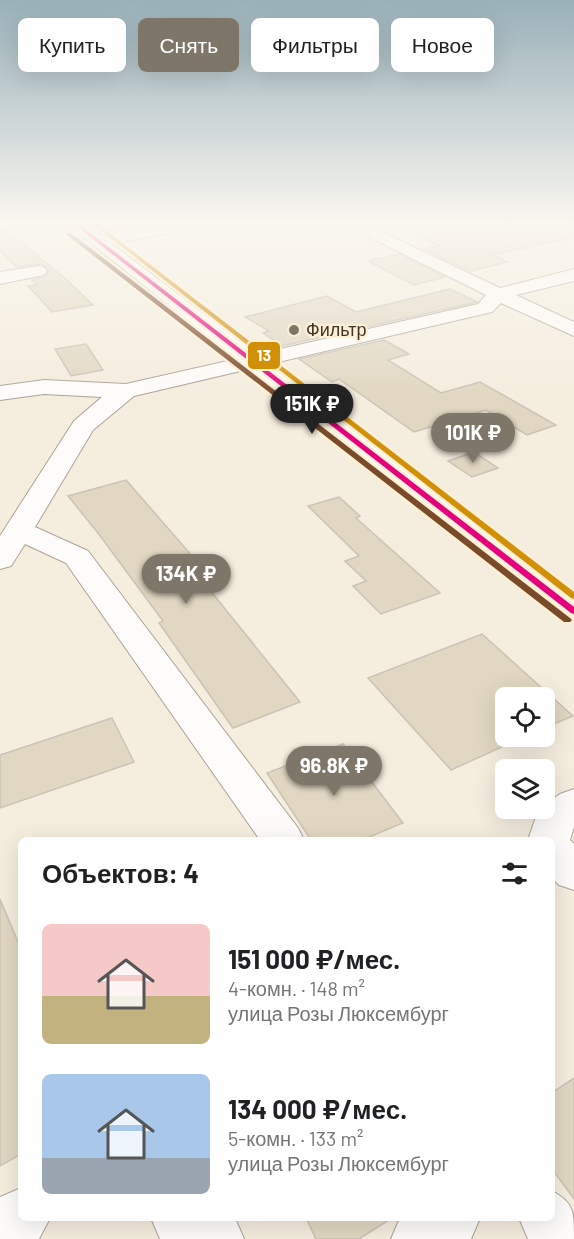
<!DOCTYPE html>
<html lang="ru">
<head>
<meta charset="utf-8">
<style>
  body { margin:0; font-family:Barlow,sans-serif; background:#f2f2f2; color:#202124; height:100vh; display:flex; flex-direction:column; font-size:22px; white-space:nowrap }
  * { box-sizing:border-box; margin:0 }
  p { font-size:20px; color:#757577 }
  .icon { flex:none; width:33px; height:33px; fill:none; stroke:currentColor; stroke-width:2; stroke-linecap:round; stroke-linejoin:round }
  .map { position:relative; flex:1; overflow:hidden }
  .side { position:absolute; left:18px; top:837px; width:537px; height:384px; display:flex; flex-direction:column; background:#fff; border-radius:9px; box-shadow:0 6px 24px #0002 }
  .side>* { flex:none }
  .top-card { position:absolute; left:18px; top:18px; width:538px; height:54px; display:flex; gap:12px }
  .fabs { position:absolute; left:495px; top:687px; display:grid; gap:12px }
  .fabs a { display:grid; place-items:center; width:60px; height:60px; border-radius:9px; background:#fff; box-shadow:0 6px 24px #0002; font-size:30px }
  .price { position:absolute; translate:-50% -51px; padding:0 14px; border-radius:21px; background:#7e7769; color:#fff; font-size:20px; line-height:39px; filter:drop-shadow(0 2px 3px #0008) }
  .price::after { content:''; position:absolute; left:50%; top:36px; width:18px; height:14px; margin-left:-9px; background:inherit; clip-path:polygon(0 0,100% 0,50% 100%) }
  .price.on { background:#222; color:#fff }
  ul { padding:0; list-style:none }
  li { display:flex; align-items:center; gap:18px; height:150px; padding:0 24px }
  li span { display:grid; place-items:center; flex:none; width:168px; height:120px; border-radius:9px; color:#555 }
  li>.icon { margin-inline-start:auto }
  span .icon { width:72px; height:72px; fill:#fffc; stroke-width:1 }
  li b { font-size:26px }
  h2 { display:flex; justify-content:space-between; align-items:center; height:72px; padding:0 24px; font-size:26px }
  .chip { padding:0 21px; border-radius:9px; background:#fff; box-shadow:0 6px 24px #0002; font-size:21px; line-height:54px }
  .chip.on { background:#7e7769; color:#fff }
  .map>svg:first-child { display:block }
  .building { fill:#e1d7c2; stroke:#cac3b6; stroke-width:1.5 }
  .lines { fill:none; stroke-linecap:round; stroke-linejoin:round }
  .minor-casing { stroke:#aaa498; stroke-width:2 }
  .major-casing { stroke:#aaa498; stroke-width:2 }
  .minor { fill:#fefcfa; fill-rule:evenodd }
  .major { fill:#fefcfa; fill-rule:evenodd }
  .bus-1-casing { stroke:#fef0d5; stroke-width:5 }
  .bus-2-casing { stroke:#fef0d5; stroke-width:5 }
  .bus-3-casing { stroke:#fef0d5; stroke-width:5 }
  .bus-1 { fill:#e5007d; fill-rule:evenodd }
  .bus-2 { fill:#7a4b2a; fill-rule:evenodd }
  .bus-3 { fill:#d29008; fill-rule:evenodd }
  .poi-dot { fill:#7e7769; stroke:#fef0d5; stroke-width:2 }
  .labels { text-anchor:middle; stroke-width:4.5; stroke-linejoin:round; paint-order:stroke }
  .far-poi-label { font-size:18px; fill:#3e382a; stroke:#fef0d5; text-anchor:start }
  .line-badge { stroke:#fef0d5; stroke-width:2 }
  .badge-label { font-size:16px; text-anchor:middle; font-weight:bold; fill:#fff }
</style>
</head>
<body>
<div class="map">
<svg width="574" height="1239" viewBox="0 0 574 1239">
  <rect width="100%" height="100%" fill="#f5edde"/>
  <!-- building -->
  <path class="building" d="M0,225L67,280L93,305L52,312L28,286L37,285L32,280L44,277L49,270L44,265L38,264L17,267L0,251Z
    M396,225H574V237L492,255L508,262L470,271L424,249L439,246Z
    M399,254L445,277L414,285L368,261Z
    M450,289L477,302L282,346L263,333L269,331L245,317L327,296L356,312Z
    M384,340L409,354L388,360L441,393L480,382L556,425L527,435L486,410L414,432L339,379L332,382L299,359Z
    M86,344L103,370L71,376L55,349Z
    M474,452L498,468L472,477L448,461Z
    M126,480L206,572L197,574L300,702L233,728L159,623L163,621L98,533L68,496Z
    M339,497L360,516L356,518L440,593L381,614L353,586L366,581L345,561L359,556L308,506Z
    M482,634L573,716L544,728V698H506V736H526L451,770L368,678Z
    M112,718L134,762L0,808V755Z
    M343,744L403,823L362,840H311L267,773Z
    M0,899L21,949V1154L0,1166Z
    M574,1078V1199L552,1169V1093Z
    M306,1218H392L359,1239H316Z"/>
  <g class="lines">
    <defs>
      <path id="minor" d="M156,225H195L187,230L96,246L90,245L87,241L90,237L96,236Z
        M345,225H367L500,288L574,269V281L516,295L574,322V336L501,303L492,312L134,396L93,430L35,527L88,551L298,828L304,840H260L66,563L25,544L11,566L0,569V536L74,421L102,397L44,394L0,400V386L44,380L126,384L478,304L486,295Z
        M38,266L44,267L47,271L44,275L0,284V272Z
        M574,789V827L570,840L574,844V890L559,885L552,878V840H528L539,808H544V805L560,794Z
        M21,1188V1218H50L39,1239H0V1197Z
        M552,1191C574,1203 574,1211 574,1239H528L519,1218H552Z
        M151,1218H235L244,1239H160Z
        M400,1218H480L471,1239H391Z"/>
      <path id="major" d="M68,225H87L574,595V621L562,618Z"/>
    </defs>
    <!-- minor casing -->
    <use href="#minor" class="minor-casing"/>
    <!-- major casing -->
    <use href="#major" class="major-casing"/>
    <!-- minor -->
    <use href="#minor" class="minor"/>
    <!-- major -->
    <use href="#major" class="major"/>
    <defs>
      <path id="bus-1" d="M80,225L574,607V614L571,613L75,225Z"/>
      <path id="bus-2" d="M67,233H71L570,618L572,620L570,622H564L67,235Z"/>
      <path id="bus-3" d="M99,225L574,592V599L571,598L94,225Z"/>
    </defs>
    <!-- bus-1 casing -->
    <use href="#bus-1" class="bus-1-casing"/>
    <!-- bus-2 casing -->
    <use href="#bus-2" class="bus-2-casing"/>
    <!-- bus-3 casing -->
    <use href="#bus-3" class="bus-3-casing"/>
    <!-- bus-1 -->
    <use href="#bus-1" class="bus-1"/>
    <!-- bus-2 -->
    <use href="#bus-2" class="bus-2"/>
    <!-- bus-3 -->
    <use href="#bus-3" class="bus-3"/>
  </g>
  <!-- sky -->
  <linearGradient id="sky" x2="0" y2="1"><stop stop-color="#99b0b9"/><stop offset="0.56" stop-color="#faf7f0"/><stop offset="1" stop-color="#faf7f0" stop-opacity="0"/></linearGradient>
  <rect width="574" height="399" fill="url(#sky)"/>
  <!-- markers -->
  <circle class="poi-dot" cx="294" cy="330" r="6"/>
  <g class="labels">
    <!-- far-poi labels -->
    <g class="far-poi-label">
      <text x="306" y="336">Фильтр</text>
    </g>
  </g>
  <rect class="line-badge" x="247" y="341" width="34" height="29" rx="6" fill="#d29008"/>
  <g class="badge-label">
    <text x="264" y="361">13</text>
  </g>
</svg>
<div class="fabs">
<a><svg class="icon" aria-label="locate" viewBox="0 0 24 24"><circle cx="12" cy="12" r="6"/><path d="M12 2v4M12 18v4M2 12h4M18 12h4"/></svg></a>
<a><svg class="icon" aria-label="layers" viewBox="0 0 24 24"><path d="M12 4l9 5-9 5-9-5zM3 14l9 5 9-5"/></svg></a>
</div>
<b class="price on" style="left:312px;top:435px">151K ₽</b>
<b class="price" style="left:473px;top:464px">101K ₽</b>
<b class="price" style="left:186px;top:605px">134K ₽</b>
<b class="price" style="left:334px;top:797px">96.8K ₽</b>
<div class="top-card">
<a class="chip">Купить</a>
<a class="chip on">Снять</a>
<a class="chip">Фильтры</a>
<a class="chip">Новое</a>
</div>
<section class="side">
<h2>Объектов: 4<svg class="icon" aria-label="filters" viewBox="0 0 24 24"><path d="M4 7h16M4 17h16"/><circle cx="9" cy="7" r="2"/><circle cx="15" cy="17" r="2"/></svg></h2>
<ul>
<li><span style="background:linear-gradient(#f6c9c9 60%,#c2b280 0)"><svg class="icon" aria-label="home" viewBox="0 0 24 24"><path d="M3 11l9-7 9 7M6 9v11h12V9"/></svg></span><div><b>151 000 ₽/мес.</b><p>4-комн. · 148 m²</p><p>улица Розы Люксембург</p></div></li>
<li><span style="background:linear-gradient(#a9c7e8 70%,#9aa5b1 0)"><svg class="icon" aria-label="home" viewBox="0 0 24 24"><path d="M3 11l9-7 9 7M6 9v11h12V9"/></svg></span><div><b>134 000 ₽/мес.</b><p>5-комн. · 133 m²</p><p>улица Розы Люксембург</p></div></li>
</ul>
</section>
</div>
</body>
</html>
